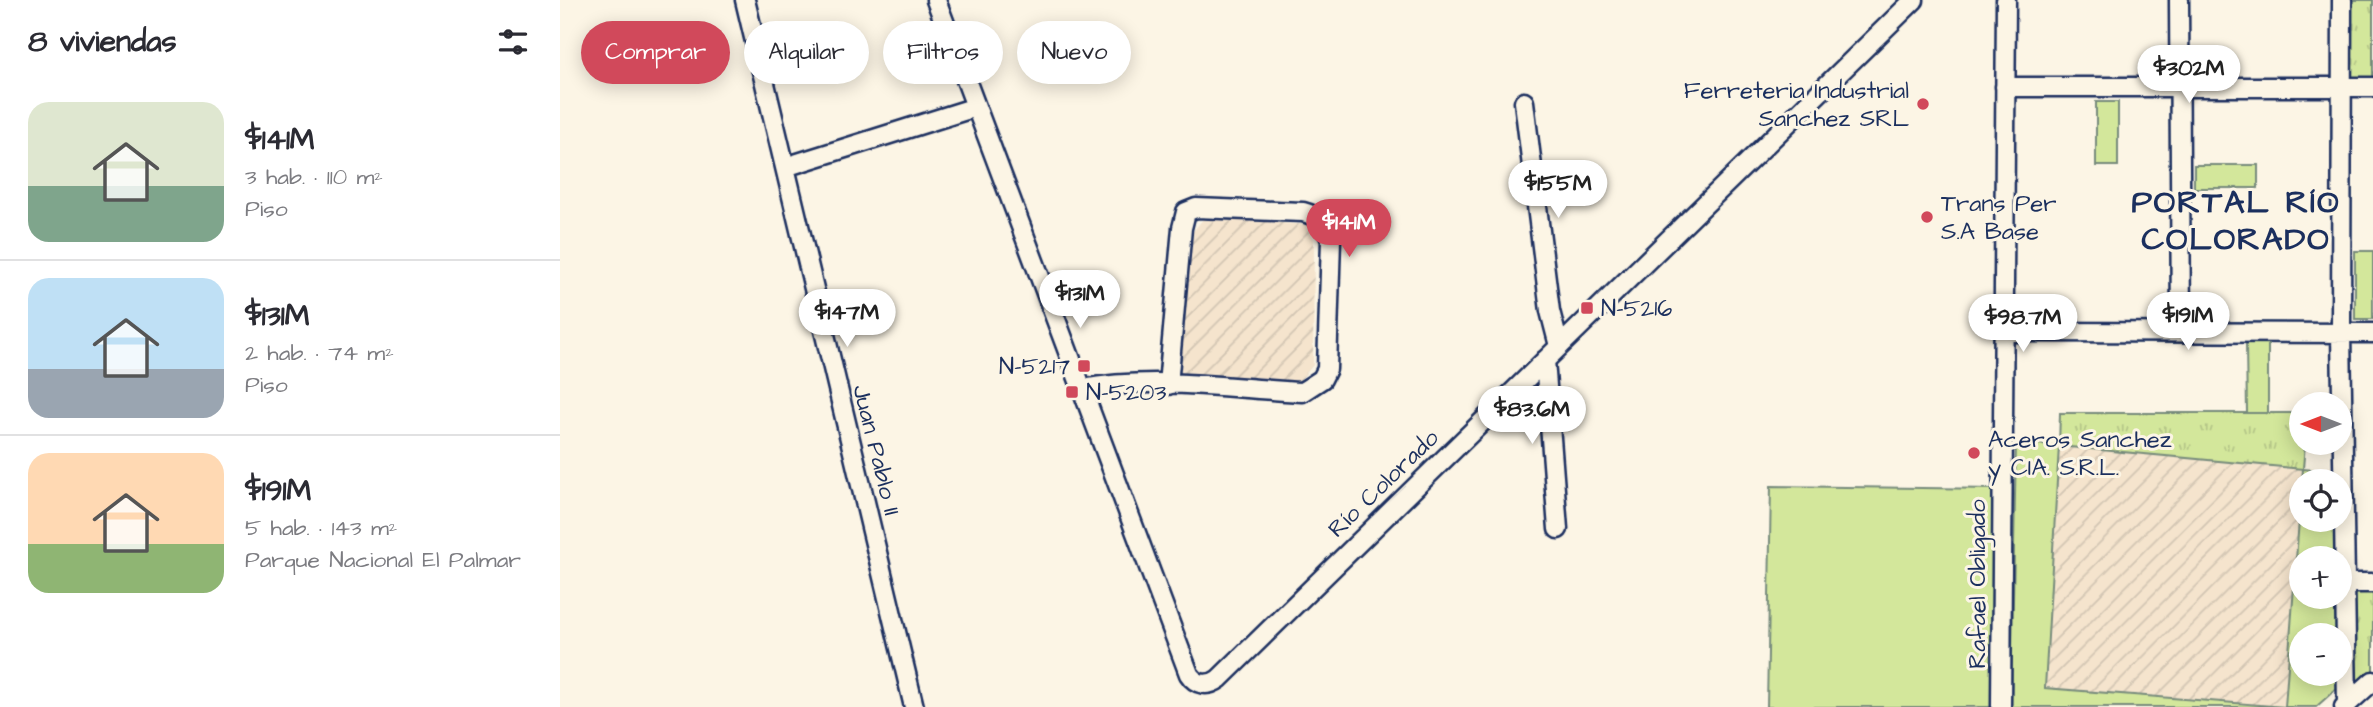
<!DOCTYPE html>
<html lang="es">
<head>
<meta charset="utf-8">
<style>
  body { margin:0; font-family:"Architects Daughter",sans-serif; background:#f7f7f7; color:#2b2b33; height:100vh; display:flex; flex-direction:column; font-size:26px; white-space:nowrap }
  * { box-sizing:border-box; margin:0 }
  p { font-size:23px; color:#7c7c81 }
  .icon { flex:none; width:38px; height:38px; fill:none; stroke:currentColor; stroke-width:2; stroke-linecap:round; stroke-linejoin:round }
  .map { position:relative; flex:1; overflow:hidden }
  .side { display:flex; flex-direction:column; background:#fff; width:560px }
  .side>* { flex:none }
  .top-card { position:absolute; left:21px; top:21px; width:665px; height:63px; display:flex; gap:14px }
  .needle { width:46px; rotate:270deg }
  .fabs { position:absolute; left:1729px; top:392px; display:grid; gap:14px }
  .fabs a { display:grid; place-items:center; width:63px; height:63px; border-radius:50%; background:#fff; box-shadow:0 4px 18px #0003; font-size:35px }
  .price { position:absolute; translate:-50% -60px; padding:0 16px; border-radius:24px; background:#fff; color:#222; font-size:23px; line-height:46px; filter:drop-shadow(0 2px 4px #0008) }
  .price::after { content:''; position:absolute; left:50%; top:42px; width:21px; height:16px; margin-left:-10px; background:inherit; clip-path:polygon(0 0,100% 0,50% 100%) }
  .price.selected { background:#d1495b; color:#fff }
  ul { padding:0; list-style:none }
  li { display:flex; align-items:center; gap:21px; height:175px; padding:0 28px }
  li+li { border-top:2px solid #e1e1e2 }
  li span { display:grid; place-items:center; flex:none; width:196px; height:140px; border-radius:21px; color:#555 }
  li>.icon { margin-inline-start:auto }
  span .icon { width:84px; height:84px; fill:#fffc; stroke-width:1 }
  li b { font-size:30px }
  h2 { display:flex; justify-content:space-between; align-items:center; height:84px; padding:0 28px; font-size:30px }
  .tag { padding:0 24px; border-radius:32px; background:#fff; box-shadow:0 4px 18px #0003; font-size:24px; line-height:63px }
  .tag.selected { background:#d1495b; color:#fff }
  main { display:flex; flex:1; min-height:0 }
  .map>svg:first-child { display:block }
  .industrial { fill:url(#industrial-furrows) }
  .grass { fill:#d3e79b; stroke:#778b7c; stroke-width:2 }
  .park { fill:url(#park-tufts); stroke:#778b7c; stroke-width:2 }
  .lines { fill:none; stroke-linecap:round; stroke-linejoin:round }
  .minor-casing { stroke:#1b2f5e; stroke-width:23 }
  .minor { stroke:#fcf5e5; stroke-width:18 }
  .poi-dot { fill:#d1495b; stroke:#fcf5e5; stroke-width:2.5 }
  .labels { text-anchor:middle; stroke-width:6; stroke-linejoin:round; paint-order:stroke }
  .poi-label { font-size:24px; fill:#1b2f5e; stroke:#fcf5e5; text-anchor:start }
  .street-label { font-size:24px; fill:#1b2f5e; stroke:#fcf5e5 }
  .district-label { font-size:32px; font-weight:bold; letter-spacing:2px; fill:#1b2f5e; stroke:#fcf5e5 }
</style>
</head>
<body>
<main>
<section class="side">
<h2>8 viviendas<svg class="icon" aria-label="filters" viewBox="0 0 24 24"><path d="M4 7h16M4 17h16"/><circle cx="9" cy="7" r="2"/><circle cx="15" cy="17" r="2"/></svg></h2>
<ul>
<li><span style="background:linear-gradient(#dfe7d0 60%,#7fa58c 0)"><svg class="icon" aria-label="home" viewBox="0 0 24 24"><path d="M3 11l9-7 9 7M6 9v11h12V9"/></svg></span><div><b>$141M</b><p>3 hab. · 110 m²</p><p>Piso</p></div></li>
<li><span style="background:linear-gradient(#bfe0f5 65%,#9aa5b1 0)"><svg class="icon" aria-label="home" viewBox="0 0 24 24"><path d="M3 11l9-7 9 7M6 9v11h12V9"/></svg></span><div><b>$131M</b><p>2 hab. · 74 m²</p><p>Piso</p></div></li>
<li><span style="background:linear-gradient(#ffd9b3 65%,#8fb573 0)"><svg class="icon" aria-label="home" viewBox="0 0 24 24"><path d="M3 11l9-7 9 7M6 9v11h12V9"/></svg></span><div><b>$191M</b><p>5 hab. · 143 m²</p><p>Parque Nacional El Palmar</p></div></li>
</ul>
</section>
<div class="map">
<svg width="1813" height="707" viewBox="0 0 1813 707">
  <defs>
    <pattern id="industrial-furrows" width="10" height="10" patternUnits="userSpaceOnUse" patternTransform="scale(1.75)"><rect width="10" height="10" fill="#f5e4cd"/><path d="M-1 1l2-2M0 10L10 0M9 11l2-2" fill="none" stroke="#d1c4b2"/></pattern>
    <pattern id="park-tufts" width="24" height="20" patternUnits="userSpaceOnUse" patternTransform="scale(1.75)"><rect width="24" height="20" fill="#d3e79b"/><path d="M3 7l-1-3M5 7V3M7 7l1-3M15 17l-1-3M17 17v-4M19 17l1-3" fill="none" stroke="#b5c688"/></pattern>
  </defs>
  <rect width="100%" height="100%" fill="#fcf5e5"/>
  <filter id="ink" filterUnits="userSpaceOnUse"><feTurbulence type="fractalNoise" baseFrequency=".0143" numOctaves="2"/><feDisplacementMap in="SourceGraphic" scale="14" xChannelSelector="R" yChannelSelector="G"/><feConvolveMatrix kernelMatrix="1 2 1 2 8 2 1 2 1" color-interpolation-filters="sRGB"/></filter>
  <g filter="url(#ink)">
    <!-- industrial -->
    <path class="industrial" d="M645,217L747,225L754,240L753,365L738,382L620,375L628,237Z
      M1499,446L1743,469L1725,707L1485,688Z"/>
    <!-- grass -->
    <path class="grass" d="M1536,102H1558V166H1536Z
      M1634,165H1698V188H1634Z
      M1795,251H1813V319H1795Z
      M1686,343H1708V413H1687Z
      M1456,442L1499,446L1485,688L1725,707L1741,493V520H1776V558H1741V597H1776L1777,635H1741V674H1777V688L1756,707H1451Z
      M1743,469L1776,472V481H1742Z
      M1211,486L1436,489L1433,707H1207Z"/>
    <!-- park -->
    <path class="park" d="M1782,0H1813V87H1782Z
      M1500,413H1741V443H1745L1743,469L1499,446Z
      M1788,586L1813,587V672L1792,691Z"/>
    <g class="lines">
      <defs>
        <path id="minor" d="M185,0L354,707
          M376,0L629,674C636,685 648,687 659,679L1354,0
          M1619,0L1621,332
          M1782,0L1781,333L1787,704
          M1445,87H1813
          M964,102L990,311L999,346
          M225,167L416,107
          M1443,332L1813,333
          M985,360L998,529
          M522,389C593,376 670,388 742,392L762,379L767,369L771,240C765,224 759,216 743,212L636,208L626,212L622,228L608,385
          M1784,583H1813
          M1441,707L1446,0
          M1784,707L1813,681"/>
      </defs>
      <!-- minor casing -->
      <use href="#minor" class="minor-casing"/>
      <!-- minor -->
      <use href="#minor" class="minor"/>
    </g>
  </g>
  <!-- markers -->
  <g class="poi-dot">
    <circle cx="1363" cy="104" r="7"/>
    <circle cx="1367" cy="217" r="7"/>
    <rect x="1020" y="301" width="14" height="14" rx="3.5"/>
    <rect x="517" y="359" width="14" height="14" rx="3.5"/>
    <rect x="505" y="385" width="14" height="14" rx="3.5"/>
    <circle cx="1414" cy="453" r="7"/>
  </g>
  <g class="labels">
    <!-- poi labels -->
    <g class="poi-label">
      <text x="1349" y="98" text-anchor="end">Ferreteria Industrial<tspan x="1349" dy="28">Sanchez SRL</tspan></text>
      <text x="1381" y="211">Trans Per<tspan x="1381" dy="28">S.A Base</tspan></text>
      <text x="1041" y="316">N-5216</text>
      <text x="510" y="374" text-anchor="end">N-5217</text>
      <text x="526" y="400">N-5203</text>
      <text x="1428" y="447">Aceros Sanchez<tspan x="1428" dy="28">y CIA. S.R.L.</tspan></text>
    </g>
    <!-- street labels -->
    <g class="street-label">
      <text transform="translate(317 450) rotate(76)" y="8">Juan Pablo II</text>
      <text transform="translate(823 483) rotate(-44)" y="8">Río Colorado</text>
      <text transform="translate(1417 584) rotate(-90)" y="8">Rafael Obligado</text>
    </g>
    <!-- district labels -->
    <g class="district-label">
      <text x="1676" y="212">PORTAL RÍO<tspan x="1676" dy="37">COLORADO</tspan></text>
    </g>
  </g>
</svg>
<div class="fabs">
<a><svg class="needle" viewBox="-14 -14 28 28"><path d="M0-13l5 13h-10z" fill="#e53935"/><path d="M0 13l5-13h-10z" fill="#7c7c81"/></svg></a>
<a><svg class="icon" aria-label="locate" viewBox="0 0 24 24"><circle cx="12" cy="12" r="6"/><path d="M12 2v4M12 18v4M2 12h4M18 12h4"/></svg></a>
<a>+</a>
<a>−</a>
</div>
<b class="price" style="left:1629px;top:105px">$302M</b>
<b class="price" style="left:998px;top:220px">$155M</b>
<b class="price selected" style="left:789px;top:259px">$141M</b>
<b class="price" style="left:520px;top:330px">$131M</b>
<b class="price" style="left:287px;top:349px">$147M</b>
<b class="price" style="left:1628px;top:352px">$191M</b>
<b class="price" style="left:1463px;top:354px">$98.7M</b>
<b class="price" style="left:972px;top:446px">$83.6M</b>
<div class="top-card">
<a class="tag selected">Comprar</a>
<a class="tag">Alquilar</a>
<a class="tag">Filtros</a>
<a class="tag">Nuevo</a>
</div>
</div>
</main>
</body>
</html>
